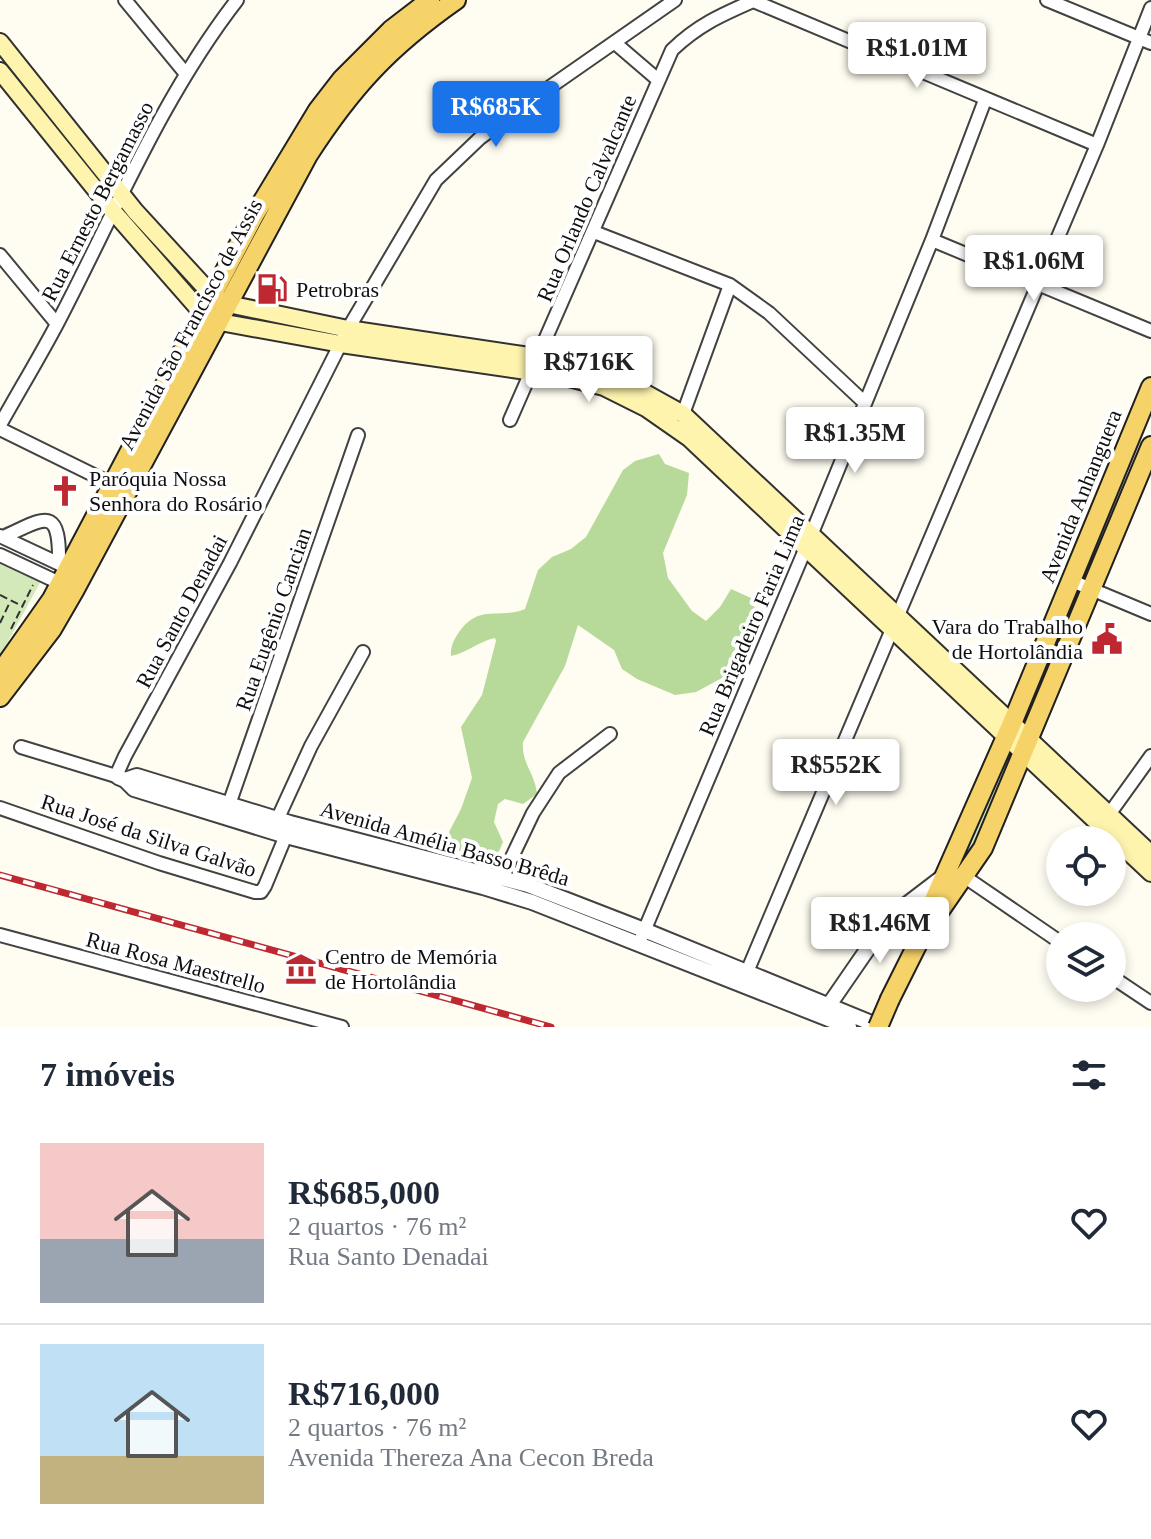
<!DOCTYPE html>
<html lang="pt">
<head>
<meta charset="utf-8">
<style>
  body { margin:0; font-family:"Times New Roman",serif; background:#f6f6f7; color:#1f2937; height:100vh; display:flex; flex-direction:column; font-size:30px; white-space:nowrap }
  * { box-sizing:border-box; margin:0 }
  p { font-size:26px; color:#747a83 }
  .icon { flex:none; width:44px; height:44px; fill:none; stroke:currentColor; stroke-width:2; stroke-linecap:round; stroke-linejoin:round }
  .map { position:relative; height:1027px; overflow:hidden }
  .drawer { display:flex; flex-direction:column; background:#fff; flex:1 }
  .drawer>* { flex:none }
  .tools { position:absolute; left:1046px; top:826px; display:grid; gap:16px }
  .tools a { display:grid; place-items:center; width:80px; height:80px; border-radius:50%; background:#fff; box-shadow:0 4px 12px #0003; font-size:40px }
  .price { position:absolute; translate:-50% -68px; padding:0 18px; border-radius:8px; background:#fff; color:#222; font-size:26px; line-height:52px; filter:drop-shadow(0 2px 4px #0008) }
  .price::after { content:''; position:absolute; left:50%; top:48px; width:24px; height:18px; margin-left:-12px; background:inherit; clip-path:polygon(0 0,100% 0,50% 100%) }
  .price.current { background:#1a73e8; color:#fff }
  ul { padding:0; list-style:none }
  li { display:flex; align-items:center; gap:24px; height:200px; padding:0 40px }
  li+li { border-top:2px solid #e0e1e3 }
  li span { display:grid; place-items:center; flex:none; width:224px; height:160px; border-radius:0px; color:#555 }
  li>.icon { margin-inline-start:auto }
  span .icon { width:96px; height:96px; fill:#fffc; stroke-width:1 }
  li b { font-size:34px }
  h2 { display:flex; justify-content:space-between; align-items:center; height:96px; padding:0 40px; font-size:34px }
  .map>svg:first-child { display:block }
  .green { fill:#d3e9ba }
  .forest { fill:#b7da9a }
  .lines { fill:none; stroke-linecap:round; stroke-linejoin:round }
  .minor-casing { stroke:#424242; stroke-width:16 }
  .tertiary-casing { stroke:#424242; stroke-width:18 }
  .secondary-casing { stroke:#313131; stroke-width:20 }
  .primary-casing { stroke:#202020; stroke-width:22 }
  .path { stroke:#313131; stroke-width:2; stroke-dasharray:8 4; stroke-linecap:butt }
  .minor { stroke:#fff; stroke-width:12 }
  .tertiary { stroke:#fff; stroke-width:14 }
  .secondary { stroke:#fef4ad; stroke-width:16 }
  .primary { stroke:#f6d369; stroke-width:18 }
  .rail-casing { stroke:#be2830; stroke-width:7 }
  .rail { stroke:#fff; stroke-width:4; stroke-dasharray:12; stroke-linecap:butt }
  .primary-bridge-casing { stroke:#202020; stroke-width:22; stroke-linecap:butt }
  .primary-bridge { stroke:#f6d369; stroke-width:18 }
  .labels { text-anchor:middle; stroke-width:8; stroke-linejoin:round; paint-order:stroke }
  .street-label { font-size:22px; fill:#0f0f0f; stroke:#fff }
  .poi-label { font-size:22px; fill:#0f0f0f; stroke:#fff; text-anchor:start }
</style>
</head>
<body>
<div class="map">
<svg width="1151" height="1027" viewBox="0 0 1151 1027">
  <rect width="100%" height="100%" fill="#fffcf1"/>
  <!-- green -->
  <path class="green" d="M1128,479L1089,577L1083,575L1123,481Z
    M0,560L42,579L0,656Z
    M1000,764L1007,767L969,857L965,846Z"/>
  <!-- forest -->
  <path class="forest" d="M659,454L665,464L689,473L687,495L663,553L668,578L692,611L706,621L720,607L731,589L751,598L758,616L755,634L735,671L696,692L675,695L637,679L622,669L614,650L578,625L565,666L523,742C521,763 535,773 537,794L523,804L505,799L498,804L494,822L503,842L497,856C471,859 458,860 449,832L461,809L472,778L461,727L482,695L496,641L495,638C479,641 467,653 451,656C450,648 454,639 459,632C480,603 499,620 525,609L538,570L552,557L571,549L586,537L623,470L635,461Z"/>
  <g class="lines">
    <defs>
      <path id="minor" d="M125,0L186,74
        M751,0L1097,145
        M1047,0L1151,43
        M615,43L657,79
        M594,232L730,285L769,313L865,403
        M932,240L1151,331
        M0,255L57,324
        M683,414L730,285
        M510,420L672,50C698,25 721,15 753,1
        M0,425C19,391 39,358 57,324C114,215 161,98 237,0
        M0,429L118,487
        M0,536L66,567
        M3,537C44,519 60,503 59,564
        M0,555L66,586
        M1072,581L1151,614
        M21,747L116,776L125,756L230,563L348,329L436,180L480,138L527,103L675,0
        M0,808L159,863L255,892H261L265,886L289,828
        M226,813L358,435
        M278,818L311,746L363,652
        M1105,820L1151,756
        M965,877L1060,942
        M502,878L533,813L559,773L610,734
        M0,935L342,1027
        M642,936L812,533L932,240L985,100
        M1112,977L1151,1003
        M744,979L1097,145L1151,8"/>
      <path id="tertiary" d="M118,777L125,780L134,789L286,836L483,887L532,902L849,1027
        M125,780L137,776L290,823L528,885L644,930L881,1027
        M829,1005L889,918L944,876"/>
      <path id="secondary" d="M0,42L135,211L213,296L228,304L348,329L550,359L587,368L620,379L683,414L1151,854
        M0,71L112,210L203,314L220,322L341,344L561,376L604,387L646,408L689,438L1151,873"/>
      <path id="primary" d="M0,673L52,599L255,214L318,110L342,79L391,30L430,0
        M0,697L52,629L74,591L308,155C352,87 389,47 456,0
        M930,925L983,848L1151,446
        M890,999L923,933L930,909L1013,721L1151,387"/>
    </defs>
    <!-- minor casing -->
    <use href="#minor" class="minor-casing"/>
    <!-- tertiary casing -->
    <use href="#tertiary" class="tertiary-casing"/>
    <!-- secondary casing -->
    <use href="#secondary" class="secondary-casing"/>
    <!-- primary casing -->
    <use href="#primary" class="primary-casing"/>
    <!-- path -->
    <path class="path" d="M0,595L22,606
      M0,623L10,602
      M11,629L33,585"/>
    <!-- minor -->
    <use href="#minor" class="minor"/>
    <!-- tertiary -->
    <use href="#tertiary" class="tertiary"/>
    <!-- secondary -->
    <use href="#secondary" class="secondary"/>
    <!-- primary -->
    <use href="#primary" class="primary"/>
    <defs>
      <path id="rail" d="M0,875L551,1027"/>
    </defs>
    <!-- rail casing -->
    <use href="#rail" class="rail-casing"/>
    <!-- rail -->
    <use href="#rail" class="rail"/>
    <defs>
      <path id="primary-bridge" d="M878,1027L890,999"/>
    </defs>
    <!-- primary-bridge casing -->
    <use href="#primary-bridge" class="primary-bridge-casing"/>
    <!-- primary-bridge -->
    <use href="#primary-bridge" class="primary-bridge"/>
  </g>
  <!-- icons -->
  <defs>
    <symbol id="fuel-bare" viewBox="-9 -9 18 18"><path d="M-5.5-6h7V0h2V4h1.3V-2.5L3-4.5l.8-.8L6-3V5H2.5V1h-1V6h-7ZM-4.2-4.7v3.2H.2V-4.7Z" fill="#be2830" stroke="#fff" stroke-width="2.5" paint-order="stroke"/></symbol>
    <symbol id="church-bare" viewBox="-9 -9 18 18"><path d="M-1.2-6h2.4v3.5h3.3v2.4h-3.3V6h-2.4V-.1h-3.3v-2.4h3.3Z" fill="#be2830" stroke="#fff" stroke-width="2.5" paint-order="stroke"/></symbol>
    <symbol id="civic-bare" viewBox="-9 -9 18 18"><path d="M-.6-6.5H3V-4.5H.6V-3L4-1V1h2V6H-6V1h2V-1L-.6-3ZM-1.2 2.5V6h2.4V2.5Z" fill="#be2830" stroke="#fff" stroke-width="2.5" paint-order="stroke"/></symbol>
    <symbol id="museum-bare" viewBox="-9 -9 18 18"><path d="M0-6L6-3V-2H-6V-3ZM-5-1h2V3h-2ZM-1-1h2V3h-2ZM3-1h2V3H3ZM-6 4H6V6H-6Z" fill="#be2830" stroke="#fff" stroke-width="2.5" paint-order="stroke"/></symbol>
  </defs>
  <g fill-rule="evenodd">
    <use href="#fuel-bare" x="250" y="267" width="44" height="44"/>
    <use href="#church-bare" x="43" y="469" width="44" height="44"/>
    <use href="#civic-bare" x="1085" y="617" width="44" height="44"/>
    <use href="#museum-bare" x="279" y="947" width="44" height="44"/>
  </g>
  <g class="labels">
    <!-- street labels -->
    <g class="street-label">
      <text transform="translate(586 198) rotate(-67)" y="8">Rua Orlando Calvalcante</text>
      <text transform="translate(97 201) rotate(-63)" y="8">Rua Ernesto Bergamasso</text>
      <text transform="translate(190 324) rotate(-62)" y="8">Avenida São Francisco de Assis</text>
      <text transform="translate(1080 496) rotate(-68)" y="8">Avenida Anhanguera</text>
      <text transform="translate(181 611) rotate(-62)" y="8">Rua Santo Denadai</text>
      <text transform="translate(273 619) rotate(-71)" y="8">Rua Eugênio Cancian</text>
      <text transform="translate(751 625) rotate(-67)" y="8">Rua Brigadeiro Faria Lima</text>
      <text transform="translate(149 835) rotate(18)" y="8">Rua José da Silva Galvão</text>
      <text transform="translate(445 843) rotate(16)" y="8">Avenida Amélia Basso Brêda</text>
      <text transform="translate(176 962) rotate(15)" y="8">Rua Rosa Maestrello</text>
    </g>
    <!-- poi labels -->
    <g class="poi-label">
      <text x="296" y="297">Petrobras</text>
      <text x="89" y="486">Paróquia Nossa<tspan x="89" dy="25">Senhora do Rosário</tspan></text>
      <text x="1083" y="634" text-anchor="end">Vara do Trabalho<tspan x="1083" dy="25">de Hortolândia</tspan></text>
      <text x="325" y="964">Centro de Memória<tspan x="325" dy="25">de Hortolândia</tspan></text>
    </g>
  </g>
</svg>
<div class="tools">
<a><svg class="icon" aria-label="locate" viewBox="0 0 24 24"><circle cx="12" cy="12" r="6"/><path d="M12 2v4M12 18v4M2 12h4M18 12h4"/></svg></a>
<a><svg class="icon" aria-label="layers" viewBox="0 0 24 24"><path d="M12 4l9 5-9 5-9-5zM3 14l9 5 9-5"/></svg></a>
</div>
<b class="price" style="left:917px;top:90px">R$1.01M</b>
<b class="price current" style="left:496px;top:149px">R$685K</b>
<b class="price" style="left:1034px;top:303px">R$1.06M</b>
<b class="price" style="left:589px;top:404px">R$716K</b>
<b class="price" style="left:855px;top:475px">R$1.35M</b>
<b class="price" style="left:836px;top:807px">R$552K</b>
<b class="price" style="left:880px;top:965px">R$1.46M</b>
</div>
<section class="drawer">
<h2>7 imóveis<svg class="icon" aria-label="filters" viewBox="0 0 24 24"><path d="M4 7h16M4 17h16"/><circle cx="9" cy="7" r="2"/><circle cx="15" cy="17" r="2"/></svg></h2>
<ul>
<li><span style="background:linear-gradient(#f6c9c9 60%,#9aa5b1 0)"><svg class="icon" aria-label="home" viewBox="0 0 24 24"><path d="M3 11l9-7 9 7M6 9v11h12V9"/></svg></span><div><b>R$685,000</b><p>2 quartos · 76 m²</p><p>Rua Santo Denadai</p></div><svg class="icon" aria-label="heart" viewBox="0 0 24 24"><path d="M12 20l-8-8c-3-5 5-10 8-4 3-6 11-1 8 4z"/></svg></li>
<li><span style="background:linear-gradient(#bfe0f5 70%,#c2b280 0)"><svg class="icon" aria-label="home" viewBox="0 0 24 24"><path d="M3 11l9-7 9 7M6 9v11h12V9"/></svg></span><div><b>R$716,000</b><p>2 quartos · 76 m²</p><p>Avenida Thereza Ana Cecon Breda</p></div><svg class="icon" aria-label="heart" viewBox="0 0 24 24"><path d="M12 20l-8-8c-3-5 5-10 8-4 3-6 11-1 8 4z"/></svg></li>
</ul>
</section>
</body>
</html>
